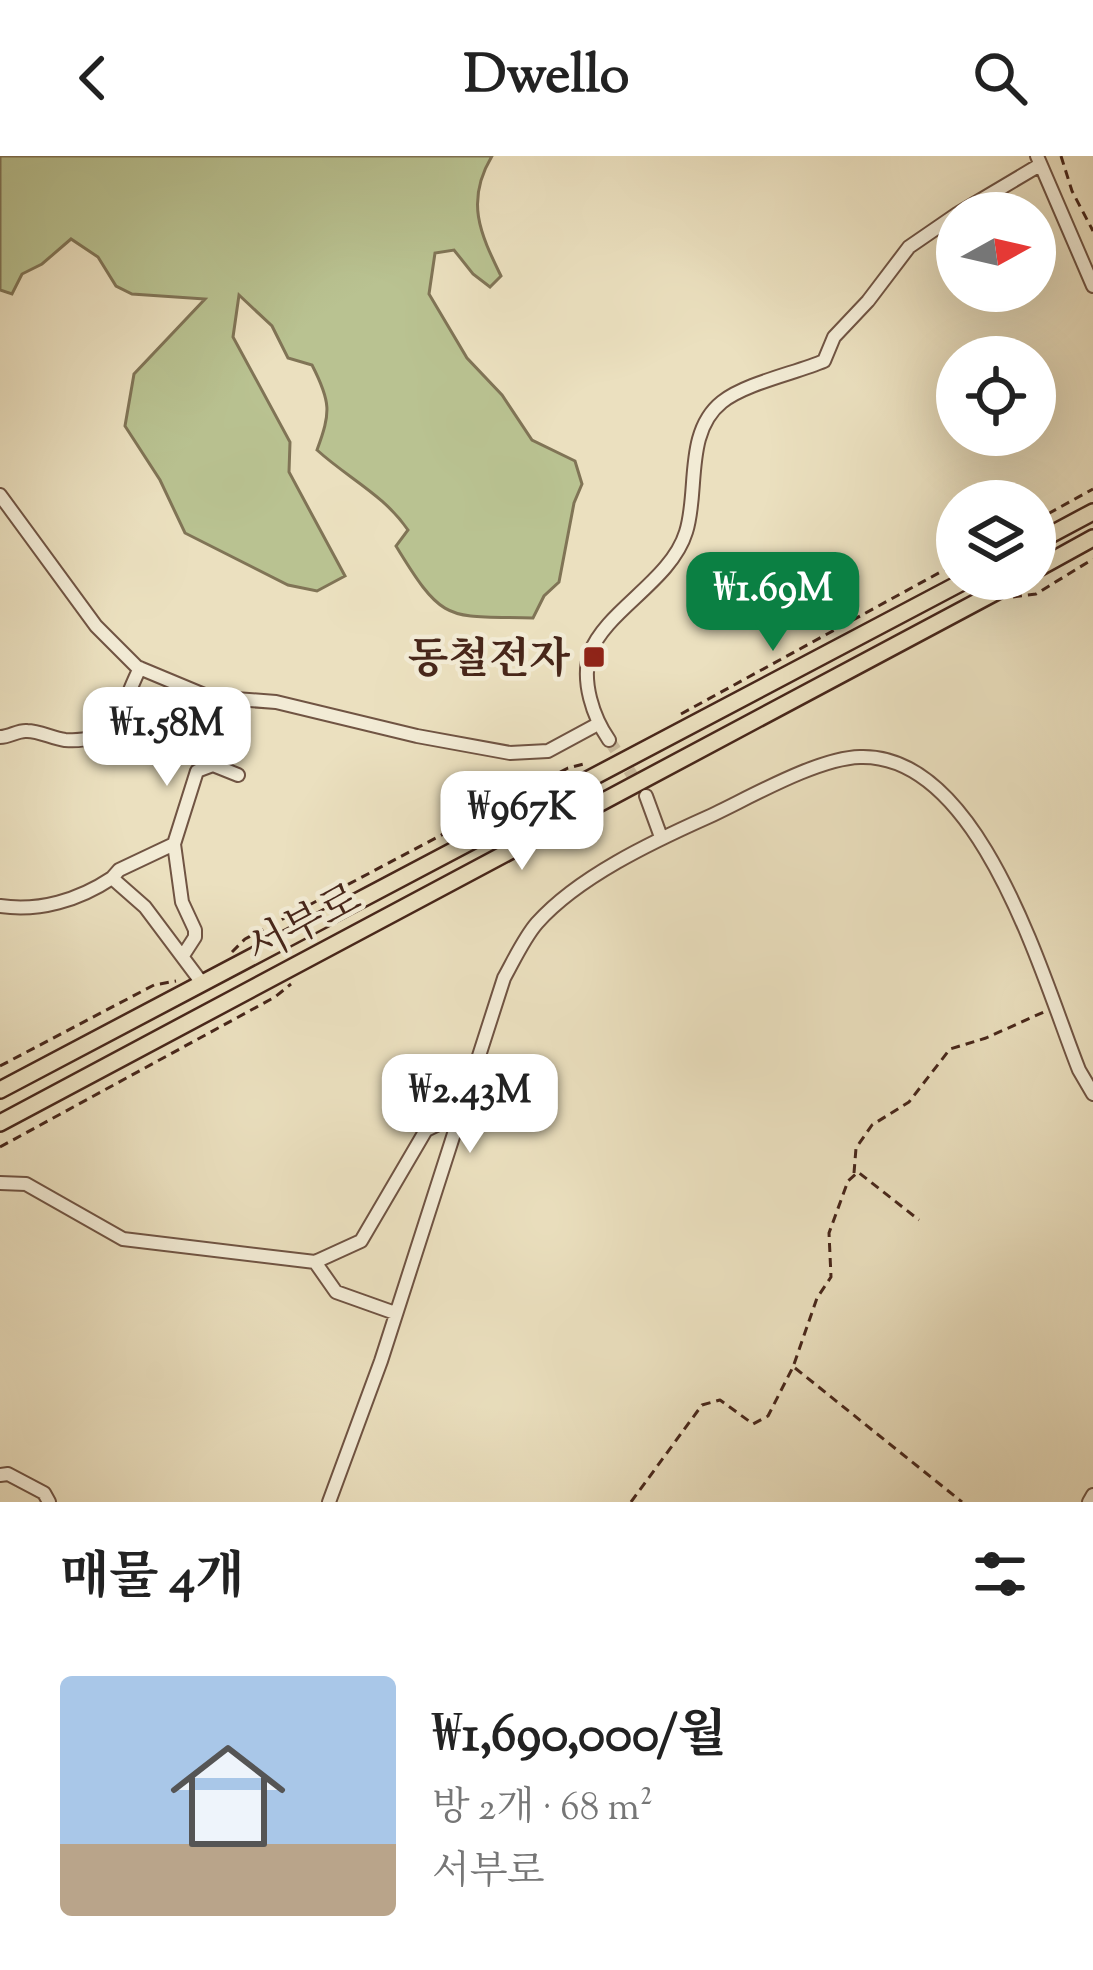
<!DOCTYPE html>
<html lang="ko">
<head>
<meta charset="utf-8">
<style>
  body { margin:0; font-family:"Sorts Mill Goudy","Noto Serif KR",serif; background:#f6f6f6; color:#222; height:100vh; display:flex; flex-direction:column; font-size:45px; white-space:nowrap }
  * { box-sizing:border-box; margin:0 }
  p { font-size:39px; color:#767676 }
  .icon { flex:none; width:66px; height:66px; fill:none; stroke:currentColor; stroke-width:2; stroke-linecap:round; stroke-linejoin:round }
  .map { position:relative; height:1346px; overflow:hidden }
  .drawer { display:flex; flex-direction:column; background:#fff; flex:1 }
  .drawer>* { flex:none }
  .needle { width:78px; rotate:82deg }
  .fabs { position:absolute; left:936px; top:36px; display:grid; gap:24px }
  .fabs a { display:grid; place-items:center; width:120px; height:120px; border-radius:50%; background:#fff; box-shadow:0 12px 48px #0002; font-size:60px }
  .price { position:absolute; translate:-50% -102px; padding:0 27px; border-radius:24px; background:#fff; color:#222; font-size:39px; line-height:78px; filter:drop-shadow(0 3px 6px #0008) }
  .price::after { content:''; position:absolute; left:50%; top:72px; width:36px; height:27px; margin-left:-18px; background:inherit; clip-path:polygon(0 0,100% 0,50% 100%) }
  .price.on { background:#0b8043; color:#fff }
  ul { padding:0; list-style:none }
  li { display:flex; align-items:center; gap:36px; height:300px; padding:0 60px }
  li span { display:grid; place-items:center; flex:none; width:336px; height:240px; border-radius:12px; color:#555 }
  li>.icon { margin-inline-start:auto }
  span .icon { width:144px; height:144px; fill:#fffc; stroke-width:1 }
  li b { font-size:51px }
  h2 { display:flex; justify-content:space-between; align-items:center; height:144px; padding:0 60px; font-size:51px }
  header { display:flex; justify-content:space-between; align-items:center; height:156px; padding:0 60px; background:#fff; font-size:54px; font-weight:700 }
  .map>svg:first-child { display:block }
  .green { fill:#b9c291; stroke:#807456; stroke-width:3 }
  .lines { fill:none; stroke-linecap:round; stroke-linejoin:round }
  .minor-tunnel { stroke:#cabb9e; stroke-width:12; stroke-dasharray:12 6; stroke-linecap:butt }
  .minor-casing { stroke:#705443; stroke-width:16 }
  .major-casing { stroke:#47261a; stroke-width:20 }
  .path { stroke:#47261a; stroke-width:3; stroke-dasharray:9 6; stroke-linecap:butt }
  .minor { stroke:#f2ebd5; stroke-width:12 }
  .major { stroke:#ebe0bf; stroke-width:15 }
  .poi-dot { fill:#8f2418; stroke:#f2ebd5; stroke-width:4.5 }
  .labels { text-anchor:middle; stroke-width:9; stroke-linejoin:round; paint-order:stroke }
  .poi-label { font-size:42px; font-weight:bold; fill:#47261a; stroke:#f2ebd5; text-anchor:end }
  .street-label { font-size:42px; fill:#47261a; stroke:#f2ebd5 }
</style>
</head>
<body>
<header><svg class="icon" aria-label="back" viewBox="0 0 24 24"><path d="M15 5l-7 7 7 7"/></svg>Dwello<svg class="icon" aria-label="search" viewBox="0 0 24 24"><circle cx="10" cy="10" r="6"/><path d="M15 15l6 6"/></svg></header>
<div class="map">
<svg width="1093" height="1346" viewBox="0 0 1093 1346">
  <rect width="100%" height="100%" fill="#ebe0bf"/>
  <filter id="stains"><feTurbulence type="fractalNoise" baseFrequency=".00167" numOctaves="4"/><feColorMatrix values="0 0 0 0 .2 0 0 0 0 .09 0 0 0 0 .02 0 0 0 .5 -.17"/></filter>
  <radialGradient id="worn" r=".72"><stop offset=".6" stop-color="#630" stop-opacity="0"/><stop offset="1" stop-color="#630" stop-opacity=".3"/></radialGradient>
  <!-- green -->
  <path class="green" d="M0,0H492C465,45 480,77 501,120L490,131L473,118L454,94L435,97L429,138L467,202L502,239L532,284L575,305L582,328L574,347L559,426L544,440L533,462C447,460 444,469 396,390L408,374C384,339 349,323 317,294C331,256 331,246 312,209L288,202L272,170L239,139L233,181L290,286L289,316L345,420L317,435L288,429L185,377L160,324L125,270L134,218L205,143L132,138L116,130L98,101L71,83L42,108L22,118L12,138L0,134Z"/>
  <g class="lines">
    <!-- minor-tunnel -->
    <path class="minor-tunnel" d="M609,584L642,634"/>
    <defs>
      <path id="minor" d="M1037,0L1093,130
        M959,57L1038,10
        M0,339L96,470L137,511L209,541L276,546L417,580L510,597L548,595L598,568
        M0,581C10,581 18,574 27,575C39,575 52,582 65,584C119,588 120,551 140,512
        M609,584C593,561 581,525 590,497C606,454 671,425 686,376C699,336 684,276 722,246C746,227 796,217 824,205L834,181L868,145L909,91L957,58
        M646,640L661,681
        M174,688L182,746L195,774V781L184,798
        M112,722L119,714L174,688L197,615L213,609L238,619
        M0,750C39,756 79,744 112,722L145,751L202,827
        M0,1027L26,1028L123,1083L315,1106L361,1085L426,974L459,958
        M315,1106L336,1136L395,1157
        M0,1319L8,1318L44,1337L49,1346
        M329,1346L381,1205L504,822C514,804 524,782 537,767C578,721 652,686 708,661C747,643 817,602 860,601C981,597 1043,824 1079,914L1093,938
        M1089,1346L1093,1339"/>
      <path id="major" d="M1035,387L1093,356
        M1035,414L1093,382
        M0,934L968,423
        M0,967L1020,423"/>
    </defs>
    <!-- minor casing -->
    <use href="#minor" class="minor-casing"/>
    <!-- major casing -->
    <use href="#major" class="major-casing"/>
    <!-- path -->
    <path class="path" d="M1061,0L1072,35L1093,75
      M1035,365L1093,333
      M1013,441L1036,438L1093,403
      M681,558L957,407
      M232,796L245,783L568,612L588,607
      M0,910L154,829L176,825
      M0,991L275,841L291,828
      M854,1017L856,992L872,969L909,946L950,893L986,882L1046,855
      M795,1212L962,1346
      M631,1346L702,1249L720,1244L753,1268L768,1260L793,1211L817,1142L831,1121L829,1077L848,1025L858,1016L919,1064"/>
    <!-- minor -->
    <use href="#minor" class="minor"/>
    <!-- major -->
    <use href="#major" class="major"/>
  </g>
  <!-- markers -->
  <rect class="poi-dot" x="582" y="489" width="24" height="24" rx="6"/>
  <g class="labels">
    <!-- poi labels -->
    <g class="poi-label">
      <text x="570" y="516">동철전자</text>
    </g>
    <!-- street labels -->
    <g class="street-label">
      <text transform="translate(303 766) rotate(-28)" y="15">서부로</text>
    </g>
  </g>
  <rect width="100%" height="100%" filter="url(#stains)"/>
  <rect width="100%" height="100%" fill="url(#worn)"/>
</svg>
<div class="fabs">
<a><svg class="needle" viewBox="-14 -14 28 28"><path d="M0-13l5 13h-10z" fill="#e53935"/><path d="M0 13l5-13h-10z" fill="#767676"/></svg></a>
<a><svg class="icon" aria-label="locate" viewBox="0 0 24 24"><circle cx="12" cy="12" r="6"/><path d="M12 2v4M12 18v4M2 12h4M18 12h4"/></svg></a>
<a><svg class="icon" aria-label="layers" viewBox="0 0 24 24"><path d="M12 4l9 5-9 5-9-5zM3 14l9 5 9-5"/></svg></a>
</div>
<b class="price on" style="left:773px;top:498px">₩1.69M</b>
<b class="price" style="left:167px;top:633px">₩1.58M</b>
<b class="price" style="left:522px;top:717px">₩967K</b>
<b class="price" style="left:470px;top:1000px">₩2.43M</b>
</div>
<section class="drawer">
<h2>매물 4개<svg class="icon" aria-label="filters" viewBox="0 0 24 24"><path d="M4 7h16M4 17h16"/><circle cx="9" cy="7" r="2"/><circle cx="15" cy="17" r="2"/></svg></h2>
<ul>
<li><span style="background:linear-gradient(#a9c7e8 70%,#b9a48a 0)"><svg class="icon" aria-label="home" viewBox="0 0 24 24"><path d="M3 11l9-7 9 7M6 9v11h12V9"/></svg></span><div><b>₩1,690,000/월</b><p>방 2개 · 68 m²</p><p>서부로</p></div></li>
</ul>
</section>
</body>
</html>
